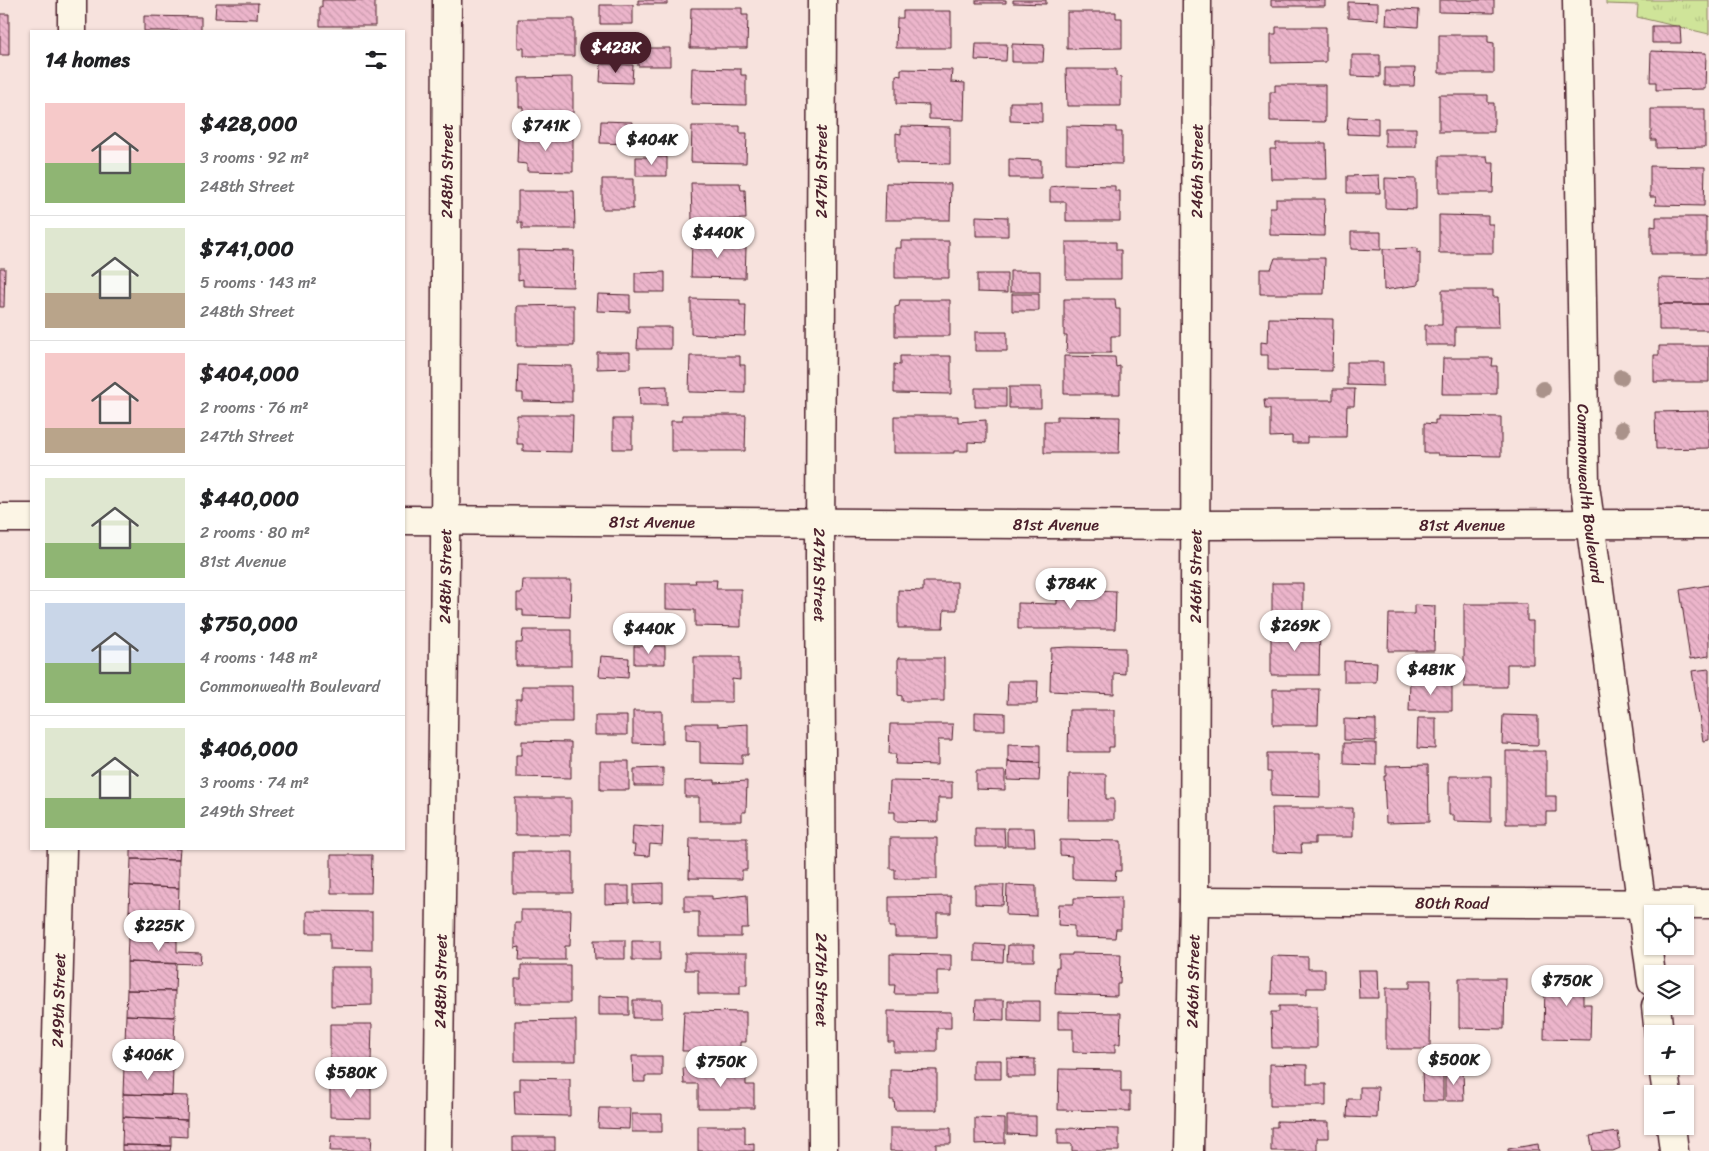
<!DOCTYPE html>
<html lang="en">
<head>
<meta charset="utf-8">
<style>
  body { margin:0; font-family:Sriracha,sans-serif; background:#f2f2f2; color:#202124; height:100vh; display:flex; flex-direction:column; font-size:19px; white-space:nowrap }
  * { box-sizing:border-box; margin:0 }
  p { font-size:16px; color:#757577 }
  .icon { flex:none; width:28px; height:28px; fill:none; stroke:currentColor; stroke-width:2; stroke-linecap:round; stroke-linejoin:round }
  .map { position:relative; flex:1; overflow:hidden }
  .side { position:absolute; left:30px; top:30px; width:375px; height:820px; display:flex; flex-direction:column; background:#fff; border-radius:0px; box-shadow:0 1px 4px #0004 }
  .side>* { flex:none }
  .fabs { position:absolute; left:1644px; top:905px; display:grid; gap:10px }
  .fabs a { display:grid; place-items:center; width:50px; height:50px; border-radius:0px; background:#fff; box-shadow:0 1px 4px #0004; font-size:25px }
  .price { position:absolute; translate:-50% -42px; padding:0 11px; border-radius:18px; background:#fff; color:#222; font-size:16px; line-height:32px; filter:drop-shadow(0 1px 2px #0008) }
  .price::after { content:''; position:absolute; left:50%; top:30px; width:15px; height:11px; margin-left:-8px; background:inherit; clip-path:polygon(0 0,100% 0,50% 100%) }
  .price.active { background:#4a1f2b; color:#fff }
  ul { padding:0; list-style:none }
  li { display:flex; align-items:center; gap:15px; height:125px; padding:0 15px }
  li+li { border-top:1px solid #e0e0e0 }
  li span { display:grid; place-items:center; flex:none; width:140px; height:100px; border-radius:0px; color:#555 }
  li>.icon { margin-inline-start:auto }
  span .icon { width:60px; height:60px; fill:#fffc; stroke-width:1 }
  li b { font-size:21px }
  h2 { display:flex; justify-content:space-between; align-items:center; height:60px; padding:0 15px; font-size:21px }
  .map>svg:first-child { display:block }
  .grass { fill:url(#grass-tufts); stroke:#8c8262 }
  .building { fill:url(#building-back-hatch); stroke:#4a1f2b }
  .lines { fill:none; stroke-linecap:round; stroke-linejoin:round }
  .minor-casing { stroke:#4a1f2b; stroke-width:31 }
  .tertiary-casing { stroke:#4a1f2b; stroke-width:31 }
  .minor { stroke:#fcf5e5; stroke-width:28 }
  .tertiary { stroke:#fcf5e5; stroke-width:28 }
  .tree { fill:#aa928a }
  .labels { text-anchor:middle; stroke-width:4; stroke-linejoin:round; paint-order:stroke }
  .street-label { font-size:16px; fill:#4a1f2b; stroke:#fcf5e5 }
</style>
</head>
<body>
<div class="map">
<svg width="1709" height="1151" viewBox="0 0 1709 1151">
  <defs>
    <pattern id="grass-tufts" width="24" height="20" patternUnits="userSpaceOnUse" patternTransform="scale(1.25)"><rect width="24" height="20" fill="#cfe499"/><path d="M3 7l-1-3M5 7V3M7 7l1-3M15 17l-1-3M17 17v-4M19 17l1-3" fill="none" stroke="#b3c384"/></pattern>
    <pattern id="building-back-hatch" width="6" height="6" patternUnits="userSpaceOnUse" patternTransform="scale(1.25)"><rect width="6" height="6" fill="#ecb5cb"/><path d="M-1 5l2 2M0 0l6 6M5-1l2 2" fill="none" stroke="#cc9bae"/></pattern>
  </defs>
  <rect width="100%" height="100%" fill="#f7e2dd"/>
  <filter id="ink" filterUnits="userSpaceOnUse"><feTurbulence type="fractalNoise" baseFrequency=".02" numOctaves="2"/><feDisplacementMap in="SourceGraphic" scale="10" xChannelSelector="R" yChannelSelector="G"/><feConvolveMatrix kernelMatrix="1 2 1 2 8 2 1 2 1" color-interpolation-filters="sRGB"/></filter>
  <g filter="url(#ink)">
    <!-- grass -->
    <path class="grass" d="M1606,0H1709V34L1637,17L1638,5L1606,4Z"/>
    <!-- building -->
    <path class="building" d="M322,0H375V26H320V6L322,7Z
      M638,0H667V4H638Z
      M976,0H1006V3H976Z
      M1013,0H1046V4L1013,3Z
      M1271,0H1325V6H1271Z
      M1439,0H1494V13L1439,12Z
      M1348,2L1378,3V20L1348,18Z
      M216,3H258L257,19L215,18Z
      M600,5H633V24H600Z
      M691,8H742V15H748L747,48H690Z
      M1387,8L1419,10L1418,27L1386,25Z
      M903,11H951V48H896L897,18H903Z
      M1067,12H1116V18H1122V48L1067,49Z
      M0,14H9V55H0Z
      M144,16L201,17V31H144Z
      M518,19H574V56H524V48H518Z
      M1652,26H1680L1681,43H1652Z
      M1276,27H1326V62L1271,63V34H1276Z
      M1439,35H1488V42L1494,43V73H1439Z
      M976,44H1007L1006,61L975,60Z
      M1012,44L1044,45L1043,62H1012Z
      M638,48H670V66H638Z
      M1651,51L1706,53L1705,89L1656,90V82H1650Z
      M1352,55H1380V77L1352,76Z
      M601,64L633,65L632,83L600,82Z
      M692,68L741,69V75H746V105L691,104Z
      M1385,68H1415L1414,86H1385Z
      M901,69L952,70L951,82L965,83L964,120L929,119V105L896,104V75L901,76Z
      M1066,69H1116V76L1121,77V106H1067Z
      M573,77V113L523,114V107H519V78Z
      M1275,85H1325V122L1270,121V92H1275Z
      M1439,95H1488V103H1494V132H1439Z
      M1010,102H1042V122L1010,121Z
      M1651,109H1705V147L1656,148V140H1651Z
      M1348,117L1378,118V135L1347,134Z
      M601,121L632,122L631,144L600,143Z
      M692,126H740V133H747L746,163L691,162Z
      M901,126L950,127V164L896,163V133L901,134Z
      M1066,126L1116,127V132H1122V164L1066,163Z
      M1385,128H1416V147H1385Z
      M527,133H573V172L527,171V164L517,163L518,135Z
      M1276,143H1326L1327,179H1271L1270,149H1276Z
      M1439,156H1487L1488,163H1494L1493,193H1439Z
      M636,157H667V176H636Z
      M1009,159L1041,160V178H1009Z
      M1650,166L1705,167L1704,206L1655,205L1656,197H1650Z
      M1379,175L1380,193H1347V176Z
      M1385,178L1416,179V209L1385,208Z
      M602,179H633V209H602Z
      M691,183H740L741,190H745L746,219L692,220Z
      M886,183L951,184L950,220H885Z
      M1066,185L1115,186V191H1120V221H1066V202H1050V187Z
      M518,191H574L575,229H522V223H518Z
      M1276,199H1325L1324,236L1270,235V207H1276Z
      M1439,215L1488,216V224H1493V253H1439Z
      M976,216L1008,217V236H976Z
      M1656,217H1706V254H1651V226L1656,227Z
      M1351,232H1381V250L1351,249Z
      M692,240L740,241V247L746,248L745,278L691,277Z
      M901,241H949V278H895V248H901Z
      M1066,242H1116V250H1121V279H1066Z
      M1417,248V253L1420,252V280L1418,281V285L1384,290L1383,249Z
      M518,250L574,251L573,287L523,286V279L518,280Z
      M1275,258H1325L1324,294H1260V269H1271Z
      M0,268H5L4,307H0Z
      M1010,271H1040V292H1010Z
      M665,272V292H635V273Z
      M977,274H1007V293L977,292Z
      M1659,278L1709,279V304H1659Z
      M1442,290H1493V297H1498L1499,327H1455V345H1425V325H1442Z
      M598,294L630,295V312L597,311Z
      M1012,294H1039V311H1012Z
      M691,299L740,300V305H746L745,336L691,334Z
      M1064,299H1115L1116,309H1120V336H1111V353H1066L1067,336H1064Z
      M900,300H950V336H895V307L899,306Z
      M1659,304H1709V330H1659Z
      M574,305V346H517V306Z
      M1269,318L1333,319L1332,371L1268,370V355H1261V342L1268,343Z
      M638,327H671V349H637Z
      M975,332H1007V351H975Z
      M1659,346H1709V382H1654V355H1659Z
      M597,352H630V368L597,369Z
      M690,356H740V365H745V393L689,392Z
      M900,356H951V394L894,393V364L900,365Z
      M1064,356L1115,357L1116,367L1120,366V394H1064Z
      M1443,358H1493L1492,366H1497V394H1442Z
      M1347,362H1383V386L1347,385Z
      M518,365L572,366V402L523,401V393H517Z
      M667,386V405H640L639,387Z
      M1009,387H1041V408H1009Z
      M975,388H1006V407H975Z
      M1333,389H1355L1354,406H1347L1346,437H1307V443H1292V436L1270,437V409H1265L1264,400H1333Z
      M1709,411V448L1656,449L1655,412Z
      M517,415H573L572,452L523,451V444H517Z
      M682,415H746L745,451H671V421H682Z
      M894,416H958V422L986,420V443L968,442V451H954V453H894Z
      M1057,416L1120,417L1119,453H1044V421H1057Z
      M1438,416L1501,417V456L1438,455V453H1424V423L1435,424V420H1438Z
      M613,419H632V449H613Z
      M523,580H571L570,617L523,616V610H517V593H522Z
      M695,580H717L716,589H741V627L695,626V610L666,609V583H696Z
      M923,582H957V610H944L943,628H898V590L923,591Z
      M1057,583L1091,584V590L1116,591L1115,629H1018V603L1057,604Z
      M1272,583H1303V620H1272Z
      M1709,585V656L1690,659L1680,590Z
      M1464,604H1527V621H1533V664H1507V687H1464Z
      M1414,605L1435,606L1434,651H1388L1389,614H1414Z
      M523,630H571V666H516V643H522Z
      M1271,630H1320L1319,675H1271Z
      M634,646H665V664H634Z
      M1069,647L1125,648V674L1114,673V694L1050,691L1051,648Z
      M601,656L629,658L628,678L599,676Z
      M694,657H740V680L732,679V702H694Z
      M898,658H944V701H902V696L898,695Z
      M1344,661L1377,662L1376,682H1344Z
      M1709,669V740L1703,741L1692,671Z
      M1410,680H1452V711H1409Z
      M1008,681H1038L1037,704H1007Z
      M522,686H572V722H516V699H522Z
      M1273,689H1319L1318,725H1273Z
      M1069,710H1114V747H1109V752H1068Z
      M633,711H662V744L633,743Z
      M975,712L1005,713V730H975Z
      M1503,715L1538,716V745L1502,744Z
      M595,716H627V735H595Z
      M1418,718H1436V749L1417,748Z
      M1344,719L1376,720V741L1344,740Z
      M686,723H718V726L748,724V755H742V764L700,763V741L686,740Z
      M890,724H953L952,740H938V765L895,764L896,754H889Z
      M522,741L571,742V778L516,777V755H522Z
      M1344,743H1376V765L1344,764Z
      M1008,744L1040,745V763L1008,762Z
      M1506,751H1546V796H1556V812H1546V824H1506Z
      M1267,753H1320V797L1271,796V772H1267Z
      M600,761H629V790H600Z
      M1008,762L1040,763L1039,781L1007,780Z
      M1428,765L1429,822L1386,823L1384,776H1386V766Z
      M663,768V786H634V769Z
      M976,771H1005V790L976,789Z
      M1069,774H1106V799H1114V820H1068Z
      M1449,776H1491V822L1454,821V815H1449Z
      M715,780V783L747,781L746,812H742V821H699V797H685V781Z
      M890,781L952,782V798H938V822L895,821V812H889Z
      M515,798H571V835H515Z
      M1272,808H1353V837H1315V844H1301L1302,853L1273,852Z
      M633,825L663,827L662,845L650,844L649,856L634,855L635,845H632Z
      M975,828H1004L1005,847H975Z
      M1007,828H1034L1035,846H1007Z
      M690,838H747V870H742V879L689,878Z
      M890,838H937V879H895V869H890Z
      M1060,840L1121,841V871H1116L1115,880L1072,879V856L1060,855Z
      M131,849H180L179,860L131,859Z
      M513,852H573V893H513Z
      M331,855H372L371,893H331Z
      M131,859L179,860V888L130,886Z
      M663,883V902L634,903V884Z
      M975,885H1004L1003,905L975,904Z
      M1007,885L1036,886V916L1006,915Z
      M130,886L179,888L178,913L129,911Z
      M605,886H629V903L605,904Z
      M747,895L748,928H741V937H699V912H684V896H712V899Z
      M951,896V913H937V937H895V927H889V897Z
      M1121,897V929H1116L1115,938L1074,937V926L1058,925L1059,904H1074V898Z
      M521,910H571L570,946H565V960H519L520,947L515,948V923H521Z
      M129,911L178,913L177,940L128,938Z
      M307,911L372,912V950L330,949V933H307Z
      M128,938L177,940V952L201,953L200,964L127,962Z
      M594,940H625V959H595Z
      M632,941H660V960H632Z
      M975,944L1004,945L1003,962L975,961Z
      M1008,945H1034V961H1007Z
      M685,953H747V985H740V994H698V970H685Z
      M1072,953L1121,954L1120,984H1117V996L1055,994L1056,967H1059V955H1072Z
      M890,954L951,955V971H937V994H894L895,985H890Z
      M1272,956L1308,957V969H1325V988H1307V994H1271Z
      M127,962L176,964L175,991L127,990Z
      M521,965H570V1003H515V979H521Z
      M331,967H372V1005L331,1006Z
      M1557,968H1583V1004H1591L1590,1040L1544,1039L1545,980H1557Z
      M1358,970H1378L1379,998H1359Z
      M1459,978H1505L1504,1029L1459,1028Z
      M1410,980H1431L1430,1049H1386V988H1410Z
      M127,990L175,991V1017L126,1015Z
      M599,996L629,997V1015H599Z
      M633,1000H662V1018H633Z
      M976,1000H1004V1020L975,1019Z
      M1008,1001H1040V1022L1008,1021Z
      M1279,1006H1317V1048H1272L1271,1012H1279Z
      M684,1011L746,1012V1042H740V1051H682Z
      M888,1011L951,1012V1028H937V1052H894V1042H888Z
      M1058,1012L1121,1013L1120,1044H1115V1053L1073,1052V1029H1058Z
      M126,1015L175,1017L174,1043L125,1042Z
      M576,1020V1061H515V1021Z
      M330,1024H372L371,1062L330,1061Z
      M125,1042L174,1043L173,1069L124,1067Z
      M632,1056H662V1076H645V1082H633Z
      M1007,1058L1035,1059V1077H1007Z
      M973,1060H1001V1079H973Z
      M1270,1064L1307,1065V1084H1326V1106H1270Z
      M124,1067L173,1069L172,1095L123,1094Z
      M683,1068L746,1069V1085H754V1108H698V1084H684Z
      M890,1069L937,1070V1110H895L894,1100H890Z
      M1059,1069L1121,1070V1092H1130V1111L1058,1110Z
      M1443,1069V1101H1423L1422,1070Z
      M1463,1070L1464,1101H1445V1071Z
      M520,1078L570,1079V1116L515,1115L514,1091H520Z
      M330,1080H371V1118L330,1117Z
      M1360,1087H1378L1377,1118L1347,1117L1348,1099H1360Z
      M123,1094L188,1096L187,1120L123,1117Z
      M599,1108H630L629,1129L598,1128Z
      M632,1114H662V1132H632Z
      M1007,1116H1036V1135L1007,1134Z
      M123,1117L187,1120V1137L171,1136V1146L122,1145Z
      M975,1118L1005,1119V1143L975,1144Z
      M1277,1121L1329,1122V1138H1317V1151H1271V1127H1277Z
      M698,1126H745V1144L754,1143V1151H698Z
      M890,1128H951V1144H936V1151H890Z
      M1058,1128L1119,1129V1151H1072V1144H1058Z
      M1618,1132L1620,1148L1613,1151H1593L1590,1136Z
      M331,1136H372L371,1151H330Z
      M513,1137H555V1151H513Z
      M1538,1144L1539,1151H1508V1149Z
      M122,1145L171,1146L170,1151H122Z"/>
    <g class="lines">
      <defs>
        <g id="minor">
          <path id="s1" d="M822,0L820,558L823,1151"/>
          <path d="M72,31V0"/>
          <path d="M0,518H31"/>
          <path id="s2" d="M404,520L1196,525L1709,524"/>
          <path id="s3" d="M1194,901L1709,904"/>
          <path id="s4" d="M54,1151L62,849"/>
          <path id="s5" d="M438,1151L445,559L447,0"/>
          <path id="s6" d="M1189,1151L1194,901L1197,0"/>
        </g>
        <g id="tertiary">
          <path id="s7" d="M1577,0L1585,485L1652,982"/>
          <path d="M1656,1006L1659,1034"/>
          <path d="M1663,1066L1667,1094"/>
          <path d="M1671,1126L1674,1151"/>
        </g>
      </defs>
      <!-- minor casing -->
      <use href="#minor" class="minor-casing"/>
      <!-- tertiary casing -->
      <use href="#tertiary" class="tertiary-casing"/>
      <!-- minor -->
      <use href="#minor" class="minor"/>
      <!-- tertiary -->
      <use href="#tertiary" class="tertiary"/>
    </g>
    <!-- trees -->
    <g class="tree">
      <circle cx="1621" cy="377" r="8"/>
      <circle cx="1543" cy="389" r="8"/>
      <circle cx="1622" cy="429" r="8"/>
    </g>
  </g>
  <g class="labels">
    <!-- street labels -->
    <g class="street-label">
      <text dy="6" stroke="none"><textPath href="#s5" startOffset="980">248th Street</textPath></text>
      <text transform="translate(821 171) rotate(-90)" y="6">247th Street</text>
      <text dy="6" stroke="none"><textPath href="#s6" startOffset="980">246th Street</textPath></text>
      <text dy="6" stroke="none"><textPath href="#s7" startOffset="494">Commonwealth Boulevard</textPath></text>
      <text dy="6" stroke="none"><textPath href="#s2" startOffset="248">81st Avenue</textPath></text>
      <text dy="6" stroke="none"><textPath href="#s2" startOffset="652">81st Avenue</textPath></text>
      <text dy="6" stroke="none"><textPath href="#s2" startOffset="1058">81st Avenue</textPath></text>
      <text dy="6" stroke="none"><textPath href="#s5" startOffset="575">248th Street</textPath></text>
      <text dy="6" stroke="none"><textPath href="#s1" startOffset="575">247th Street</textPath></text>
      <text dy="6" stroke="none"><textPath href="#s6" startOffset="575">246th Street</textPath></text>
      <text dy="6" stroke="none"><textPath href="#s3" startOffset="258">80th Road</textPath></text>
      <text dy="6" stroke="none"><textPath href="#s5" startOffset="170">248th Street</textPath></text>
      <text dy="6" stroke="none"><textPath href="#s1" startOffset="980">247th Street</textPath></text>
      <text dy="6" stroke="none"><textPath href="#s6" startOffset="170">246th Street</textPath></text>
      <text dy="6" stroke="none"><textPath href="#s4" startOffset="151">249th Street</textPath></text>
    </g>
  </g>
</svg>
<div class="fabs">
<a><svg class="icon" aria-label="locate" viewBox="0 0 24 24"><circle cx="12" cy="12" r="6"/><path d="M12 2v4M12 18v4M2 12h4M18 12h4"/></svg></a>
<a><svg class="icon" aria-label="layers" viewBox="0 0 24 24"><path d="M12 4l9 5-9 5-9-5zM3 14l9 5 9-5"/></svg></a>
<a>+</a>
<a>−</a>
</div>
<b class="price active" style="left:616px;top:74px">$428K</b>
<b class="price" style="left:546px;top:152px">$741K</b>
<b class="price" style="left:652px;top:166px">$404K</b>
<b class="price" style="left:718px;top:259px">$440K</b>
<b class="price" style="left:1071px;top:610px">$784K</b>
<b class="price" style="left:1295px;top:652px">$269K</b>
<b class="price" style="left:649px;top:655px">$440K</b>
<b class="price" style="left:1431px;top:696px">$481K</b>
<b class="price" style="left:159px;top:952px">$225K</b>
<b class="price" style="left:1567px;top:1007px">$750K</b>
<b class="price" style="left:148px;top:1081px">$406K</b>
<b class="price" style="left:1454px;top:1086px">$500K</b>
<b class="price" style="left:721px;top:1088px">$750K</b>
<b class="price" style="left:351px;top:1099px">$580K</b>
<section class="side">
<h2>14 homes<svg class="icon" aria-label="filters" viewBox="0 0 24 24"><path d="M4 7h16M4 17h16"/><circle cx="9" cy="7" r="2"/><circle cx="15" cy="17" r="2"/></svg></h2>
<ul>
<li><span style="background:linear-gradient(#f6c9c9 60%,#8fb573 0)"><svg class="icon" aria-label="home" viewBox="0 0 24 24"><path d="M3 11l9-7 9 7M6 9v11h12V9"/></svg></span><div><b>$428,000</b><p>3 rooms · 92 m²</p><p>248th Street</p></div></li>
<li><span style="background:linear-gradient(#dfe7d0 65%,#b9a48a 0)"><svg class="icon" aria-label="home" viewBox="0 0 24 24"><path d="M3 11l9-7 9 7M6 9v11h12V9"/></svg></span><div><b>$741,000</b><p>5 rooms · 143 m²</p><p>248th Street</p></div></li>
<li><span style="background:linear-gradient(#f6c9c9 75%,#b9a48a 0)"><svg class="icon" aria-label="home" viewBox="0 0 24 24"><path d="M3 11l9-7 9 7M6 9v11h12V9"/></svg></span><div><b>$404,000</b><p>2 rooms · 76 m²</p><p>247th Street</p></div></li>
<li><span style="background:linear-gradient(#dfe7d0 65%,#8fb573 0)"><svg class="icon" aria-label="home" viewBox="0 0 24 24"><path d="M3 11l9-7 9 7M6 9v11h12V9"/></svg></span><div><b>$440,000</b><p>2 rooms · 80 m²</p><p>81st Avenue</p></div></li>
<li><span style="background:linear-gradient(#c9d6e8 60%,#8fb573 0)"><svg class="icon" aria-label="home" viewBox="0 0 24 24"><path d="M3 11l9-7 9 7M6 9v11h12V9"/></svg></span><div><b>$750,000</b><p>4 rooms · 148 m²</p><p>Commonwealth Boulevard</p></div></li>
<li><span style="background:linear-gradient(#dfe7d0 70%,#8fb573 0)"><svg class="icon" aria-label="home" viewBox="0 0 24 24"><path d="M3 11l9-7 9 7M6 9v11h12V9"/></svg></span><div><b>$406,000</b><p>3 rooms · 74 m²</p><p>249th Street</p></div></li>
</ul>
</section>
</div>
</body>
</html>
